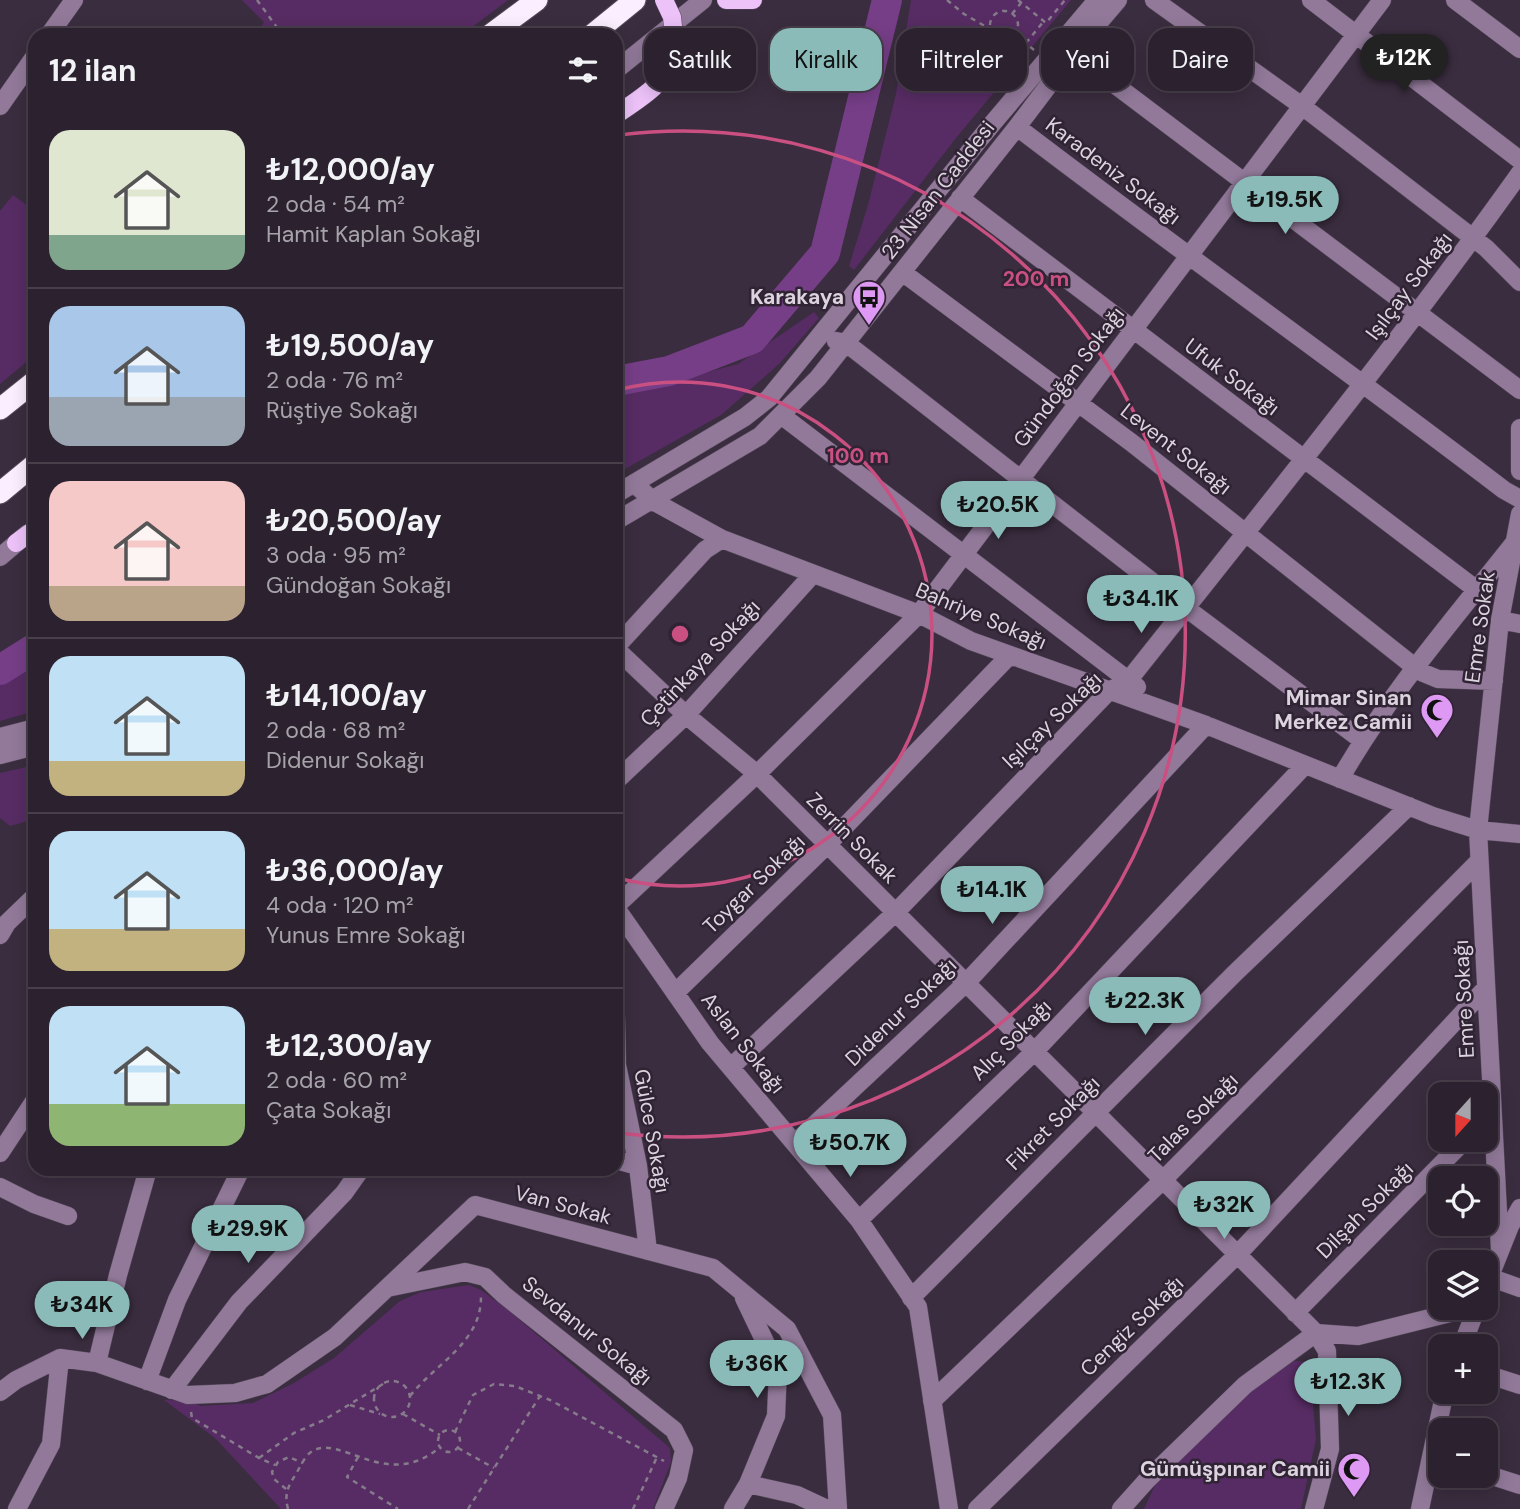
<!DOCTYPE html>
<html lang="tr">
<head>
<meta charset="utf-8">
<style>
  body { margin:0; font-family:"DM Sans",sans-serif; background:#382f3b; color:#f1f3f6; height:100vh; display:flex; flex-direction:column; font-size:26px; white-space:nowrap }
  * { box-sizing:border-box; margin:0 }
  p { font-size:23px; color:#a6a4aa }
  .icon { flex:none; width:38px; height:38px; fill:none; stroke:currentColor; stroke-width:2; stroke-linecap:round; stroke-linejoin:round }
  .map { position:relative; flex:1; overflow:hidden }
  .sheet { position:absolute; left:28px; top:28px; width:595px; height:1148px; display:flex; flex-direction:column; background:#2c222f; border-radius:21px; box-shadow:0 4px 18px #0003,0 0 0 2px #483f4b }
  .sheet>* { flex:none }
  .guide { position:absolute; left:644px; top:28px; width:665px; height:63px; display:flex; gap:14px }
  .needle { width:46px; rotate:201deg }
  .controls { position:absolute; left:1428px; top:1082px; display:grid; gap:14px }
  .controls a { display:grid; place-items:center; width:70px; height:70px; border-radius:14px; background:#2c222f; box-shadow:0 4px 18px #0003,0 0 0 2px #483f4b; font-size:35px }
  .price { position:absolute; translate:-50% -60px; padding:0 16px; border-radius:24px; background:#8bbbb9; color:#111; font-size:23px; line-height:46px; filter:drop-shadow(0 2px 4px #0008) }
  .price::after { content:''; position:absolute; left:50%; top:42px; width:21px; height:16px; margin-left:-10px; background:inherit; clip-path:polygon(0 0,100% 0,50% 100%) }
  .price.active { background:#222; color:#fff }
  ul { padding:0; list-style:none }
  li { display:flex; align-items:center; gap:21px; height:175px; padding:0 21px }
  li+li { border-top:2px solid #483f4b }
  li span { display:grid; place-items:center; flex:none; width:196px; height:140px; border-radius:21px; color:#555 }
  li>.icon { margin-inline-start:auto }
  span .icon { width:84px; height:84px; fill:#fffc; stroke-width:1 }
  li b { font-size:30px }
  h2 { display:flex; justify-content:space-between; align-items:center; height:84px; padding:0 21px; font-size:30px }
  .chip { padding:0 24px; border-radius:21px; background:#2c222f; box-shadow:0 4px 18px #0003,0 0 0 2px #483f4b; font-size:24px; line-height:63px }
  .chip.active { background:#8bbbb9; color:#111 }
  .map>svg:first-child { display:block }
  .green { fill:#572c64 }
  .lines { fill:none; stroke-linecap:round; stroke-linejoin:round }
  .river { stroke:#763e87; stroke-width:30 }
  .minor-casing { stroke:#574b5c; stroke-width:19 }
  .major-casing { stroke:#574b5c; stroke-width:19 }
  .highway-casing { stroke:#574b5c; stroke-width:23 }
  .path { stroke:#867b8a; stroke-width:2.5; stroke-dasharray:5 5; stroke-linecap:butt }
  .minor { stroke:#92799a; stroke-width:18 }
  .major { stroke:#ecc2f9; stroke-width:18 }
  .highway { stroke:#fbeeff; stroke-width:21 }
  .major-bridge-casing { stroke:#574b5c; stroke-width:19; stroke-linecap:butt }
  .major-bridge { stroke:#ecc2f9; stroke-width:18 }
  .ring { fill:none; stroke:#ca5082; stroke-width:3.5 }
  .labels { text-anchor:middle; stroke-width:5; stroke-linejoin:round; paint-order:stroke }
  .street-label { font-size:21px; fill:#dbd3de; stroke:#302334 }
  .poi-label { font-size:21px; font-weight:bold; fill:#dbd3de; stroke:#302334; text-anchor:end }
  .centre { fill:#ca5082; stroke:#302334; stroke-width:3.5 }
  .ring-label { font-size:21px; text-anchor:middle; font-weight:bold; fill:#ca5082; stroke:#302334; stroke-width:5; stroke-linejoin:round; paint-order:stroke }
</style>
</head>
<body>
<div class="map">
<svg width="1520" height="1509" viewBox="0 0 1520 1509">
  <rect width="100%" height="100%" fill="#3a2d3f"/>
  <!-- green -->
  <path class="green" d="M242,0H508L462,35H256L264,22Z
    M911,0H1071L956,138L854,270L849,266L868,205L896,94Z
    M13,195L28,206L35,197V355L0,384V211Z
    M814,312L819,318L779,364L721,415L616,474V388L678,380L738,364Z
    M35,660V711L0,721V682Z
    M35,765V819L10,826L0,818V773Z
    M469,1285L481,1290L508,1310L670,1448L671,1462L653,1509H281L215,1438L164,1400L188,1401L201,1406L253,1403L294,1383L334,1358L400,1301L421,1292Z
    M1294,1361L1309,1362L1316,1439L1301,1509H1144L1155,1485L1256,1385Z"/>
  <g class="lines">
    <!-- river -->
    <path class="river" d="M616,381L669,371L752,339L825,253L887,0
      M0,670L35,648"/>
    <defs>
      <path id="minor" d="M1154,0L1302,106L1486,248L1520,282
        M1311,0L1520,160
        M1455,0L1520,49
        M49,35L74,0
        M1073,53L1520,390
        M616,70L703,0
        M0,106L35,56
        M1017,127C1178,250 1343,367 1504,490L1520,499
        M960,198L1477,590
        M902,272L1132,443L1421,672L1438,679L1494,681
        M836,341L846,343L1186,608L1363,741
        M781,415L1137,687
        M1520,428V471
        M634,483L653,501L722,539L919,614L971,641L1206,725L1433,816L1478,830L1520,834
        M616,494L745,417L769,398L992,124L1097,0
        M616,521L760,436L818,378L1017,127L1073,53L1118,0
        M0,557L27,534
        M1500,620L1520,624
        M616,647L705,550L722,539
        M616,649L686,715L757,774L1316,1333L1327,1351L1330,1449L1314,1509
        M0,737L35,728
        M0,755L35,746
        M1340,779C1388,695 1454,619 1514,543
        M616,781L686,715L813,574
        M616,906L757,774L919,614L1382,0
        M616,908L710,1043L859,1220L918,1307L949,1509
        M0,935L7,923L35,896
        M675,993L827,845L1010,655
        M616,1019L617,1065L638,1166L648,1251
        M731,1067L895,913L1109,691L1128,681C1261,513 1396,347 1520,173
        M795,1143L966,983L1206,725
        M0,1153L35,1100
        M616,1160L638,1166
        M0,1187L34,1204L68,1216
        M859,1220L1034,1052L1305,765
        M1500,1250L1478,830L1500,620L1520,514
        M1489,1277L1520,1288
        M1486,1286L1510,1226L1520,1208
        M387,1288L465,1272L485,1277L504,1295L674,1430L684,1450L678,1478L664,1509
        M911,1298L1234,974L1409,806
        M1295,1313L1466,1139
        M1316,1333L1358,1336L1474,1307
        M1462,1346L1477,1307
        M60,1358L97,1363L188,1395L235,1393L267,1384L335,1337L475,1205L713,1268L787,1329L832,1415L838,1509
        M97,1363L118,1275L148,1169
        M1486,1374L1520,1385
        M147,1381L177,1300L241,1169
        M172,1390L239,1302L344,1193L361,1169
        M0,1392L16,1380L60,1358
        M932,1401L1163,1180L1479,861
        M1486,1474L1520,1485
        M748,1484L797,1495L827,1509
        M17,1509L51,1444L60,1358
        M733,1509L748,1484L776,1416L778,1369L744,1298
        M977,1509L1237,1255L1486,988
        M1121,1509L1147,1480L1245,1385L1316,1333
        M1420,1509L1445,1391"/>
      <path id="major" d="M726,0H753
        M616,115C646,94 669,84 675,45
        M16,543L35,529"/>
      <path id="highway" d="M490,35L537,0
        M592,35L635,0
        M0,409L35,381
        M0,493L35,464"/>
    </defs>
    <!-- minor casing -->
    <use href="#minor" class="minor-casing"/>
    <!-- major casing -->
    <use href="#major" class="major-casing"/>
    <!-- highway casing -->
    <use href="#highway" class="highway-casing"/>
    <!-- path -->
    <path class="path" d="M257,0L276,26L278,35
      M947,0L964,14L990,29
      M1018,0L1046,23L1065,0
      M990 25a14 14 0 1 1 28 0a14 14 0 1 1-28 0Z
      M1012,14L1021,3
      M1015,34L1034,50
      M1026,43L1044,21
      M374 1399a18 18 0 1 1 36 0a18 18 0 1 1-36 0Z
      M410,1396C436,1363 481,1343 481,1297
      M350,1405L380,1414
      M191,1412L192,1418L259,1458L275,1465
      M403,1414L440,1435
      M438 1441a11 11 0 1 1 22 0a11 11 0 1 1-22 0Z
      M455,1432L473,1395L494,1384L515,1386L550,1400L664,1461
      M458,1448L494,1468
      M358,1457L347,1477L398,1509
      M259,1458L294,1433L324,1420L383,1384
      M286,1489L274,1479L272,1472L278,1462L289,1457L303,1463
      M288,1509C284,1494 288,1486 296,1474C300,1467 305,1456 311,1452C340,1432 385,1492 439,1448
      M468,1509L540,1396
      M633,1509L657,1457"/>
    <!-- minor -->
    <use href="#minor" class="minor"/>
    <!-- major -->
    <use href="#major" class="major"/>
    <!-- highway -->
    <use href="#highway" class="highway"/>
    <defs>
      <path id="major-bridge" d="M664,0L672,17L675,45"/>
    </defs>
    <!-- major-bridge casing -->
    <use href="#major-bridge" class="major-bridge-casing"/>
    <!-- major-bridge -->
    <use href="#major-bridge" class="major-bridge"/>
  </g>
  <!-- distance rings -->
  <g class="ring">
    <path d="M617 390A252 252 0 1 1 617 878"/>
    <path d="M619 135A503 503 0 1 1 619 1133"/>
  </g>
  <!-- icons -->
  <defs>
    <symbol id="bus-pin" viewBox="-11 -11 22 30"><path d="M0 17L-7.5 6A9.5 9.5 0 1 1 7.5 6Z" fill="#dd99f3" stroke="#302334"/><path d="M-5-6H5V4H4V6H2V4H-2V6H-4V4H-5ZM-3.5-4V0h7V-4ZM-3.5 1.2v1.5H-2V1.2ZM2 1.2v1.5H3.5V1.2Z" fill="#111"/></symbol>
    <symbol id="mosque-pin" viewBox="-11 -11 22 30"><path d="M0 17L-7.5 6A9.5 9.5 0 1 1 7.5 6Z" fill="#dd99f3" stroke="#302334"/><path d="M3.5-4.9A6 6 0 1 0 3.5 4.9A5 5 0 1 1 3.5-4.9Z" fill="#111"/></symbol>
  </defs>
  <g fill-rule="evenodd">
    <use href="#bus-pin" x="850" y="278" width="38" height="52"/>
    <use href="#mosque-pin" x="1418" y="691" width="38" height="52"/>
    <use href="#mosque-pin" x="1335" y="1450" width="38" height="52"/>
  </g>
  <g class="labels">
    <!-- street labels -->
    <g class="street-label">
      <text transform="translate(1113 171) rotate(37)" y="7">Karadeniz Sokağı</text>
      <text transform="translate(938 190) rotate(-52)" y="7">23 Nisan Caddesi</text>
      <text transform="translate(1409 286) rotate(-53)" y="7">Işılçay Sokağı</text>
      <text transform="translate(1069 377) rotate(-53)" y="7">Gündoğan Sokağı</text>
      <text transform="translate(1232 377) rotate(37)" y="7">Ufuk Sokağı</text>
      <text transform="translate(1176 449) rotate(38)" y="7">Levent Sokağı</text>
      <text transform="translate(981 616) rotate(23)" y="7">Bahriye Sokağı</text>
      <text transform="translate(1480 627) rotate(-82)" y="7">Emre Sokak</text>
      <text transform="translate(700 663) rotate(-47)" y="7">Çetinkaya Sokağı</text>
      <text transform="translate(1052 720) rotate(-44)" y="7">Işılçay Sokağı</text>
      <text transform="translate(852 838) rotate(45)" y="7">Zerrin Sokak</text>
      <text transform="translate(754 884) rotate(-44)" y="7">Toygar Sokağı</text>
      <text transform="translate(1464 999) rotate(-93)" y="7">Emre Sokağı</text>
      <text transform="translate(901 1012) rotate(-44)" y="7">Didenur Sokağı</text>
      <text transform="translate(1011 1040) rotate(-45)" y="7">Alıç Sokağı</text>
      <text transform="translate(743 1043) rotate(52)" y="7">Aslan Sokağı</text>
      <text transform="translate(1193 1118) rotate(-45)" y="7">Talas Sokağı</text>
      <text transform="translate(1053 1123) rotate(-45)" y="7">Fikret Sokağı</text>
      <text transform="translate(652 1131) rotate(80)" y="7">Gülce Sokağı</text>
      <text transform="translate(563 1205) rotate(15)" y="7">Van Sokak</text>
      <text transform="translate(1365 1210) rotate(-45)" y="7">Dilşah Sokağı</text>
      <text transform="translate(1132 1326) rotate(-44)" y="7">Cengiz Sokağı</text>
      <text transform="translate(587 1331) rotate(39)" y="7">Sevdanur Sokağı</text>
    </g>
    <!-- poi labels -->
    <g class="poi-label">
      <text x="844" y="304">Karakaya</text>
      <text x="1412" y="705">Mimar Sinan<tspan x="1412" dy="24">Merkez Camii</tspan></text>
      <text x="1330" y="1476">Gümüşpınar Camii</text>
    </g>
  </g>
  <circle cx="680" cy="634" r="10" class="centre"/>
  <g class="ring-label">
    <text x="1036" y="286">200 m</text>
    <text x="858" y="463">100 m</text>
  </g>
</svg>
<div class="controls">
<a><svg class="needle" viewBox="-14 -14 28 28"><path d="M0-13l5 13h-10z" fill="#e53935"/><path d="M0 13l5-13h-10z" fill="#a6a4aa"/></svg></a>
<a><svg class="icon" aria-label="locate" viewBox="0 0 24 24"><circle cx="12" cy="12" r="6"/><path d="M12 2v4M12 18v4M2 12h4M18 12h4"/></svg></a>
<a><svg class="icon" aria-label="layers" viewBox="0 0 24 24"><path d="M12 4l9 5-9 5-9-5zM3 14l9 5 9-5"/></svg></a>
<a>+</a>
<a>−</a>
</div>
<b class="price active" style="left:1404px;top:94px">₺12K</b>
<b class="price" style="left:1285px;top:236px">₺19.5K</b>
<b class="price" style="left:998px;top:541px">₺20.5K</b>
<b class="price" style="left:1141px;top:635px">₺34.1K</b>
<b class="price" style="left:992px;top:926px">₺14.1K</b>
<b class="price" style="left:1145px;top:1037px">₺22.3K</b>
<b class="price" style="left:850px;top:1179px">₺50.7K</b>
<b class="price" style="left:1224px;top:1241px">₺32K</b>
<b class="price" style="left:248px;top:1265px">₺29.9K</b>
<b class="price" style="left:82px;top:1341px">₺34K</b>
<b class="price" style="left:757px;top:1400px">₺36K</b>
<b class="price" style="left:1348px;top:1418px">₺12.3K</b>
<div class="guide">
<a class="chip">Satılık</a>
<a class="chip active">Kiralık</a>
<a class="chip">Filtreler</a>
<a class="chip">Yeni</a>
<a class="chip">Daire</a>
</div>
<section class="sheet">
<h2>12 ilan<svg class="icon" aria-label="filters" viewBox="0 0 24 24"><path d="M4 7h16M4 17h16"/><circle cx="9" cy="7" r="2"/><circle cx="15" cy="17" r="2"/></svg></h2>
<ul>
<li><span style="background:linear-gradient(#dfe7d0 75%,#7fa58c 0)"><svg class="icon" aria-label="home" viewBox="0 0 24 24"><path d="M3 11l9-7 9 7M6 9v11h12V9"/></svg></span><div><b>₺12,000/ay</b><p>2 oda · 54 m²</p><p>Hamit Kaplan Sokağı</p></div></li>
<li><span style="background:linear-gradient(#a9c7e8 65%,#9aa5b1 0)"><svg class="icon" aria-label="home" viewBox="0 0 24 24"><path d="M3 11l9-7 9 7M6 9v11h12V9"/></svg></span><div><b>₺19,500/ay</b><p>2 oda · 76 m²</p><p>Rüştiye Sokağı</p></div></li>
<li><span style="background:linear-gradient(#f6c9c9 75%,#b9a48a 0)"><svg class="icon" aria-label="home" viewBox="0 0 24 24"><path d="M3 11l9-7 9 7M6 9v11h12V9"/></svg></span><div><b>₺20,500/ay</b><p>3 oda · 95 m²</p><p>Gündoğan Sokağı</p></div></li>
<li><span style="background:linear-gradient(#bfe0f5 75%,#c2b280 0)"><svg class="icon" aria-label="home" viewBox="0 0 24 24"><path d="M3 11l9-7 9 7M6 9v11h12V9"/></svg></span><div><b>₺14,100/ay</b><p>2 oda · 68 m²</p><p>Didenur Sokağı</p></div></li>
<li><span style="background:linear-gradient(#bfe0f5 70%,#c2b280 0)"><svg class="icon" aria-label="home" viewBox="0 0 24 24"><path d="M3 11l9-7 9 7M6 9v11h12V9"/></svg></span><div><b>₺36,000/ay</b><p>4 oda · 120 m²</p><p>Yunus Emre Sokağı</p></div></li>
<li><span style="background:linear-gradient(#bfe0f5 70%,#8fb573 0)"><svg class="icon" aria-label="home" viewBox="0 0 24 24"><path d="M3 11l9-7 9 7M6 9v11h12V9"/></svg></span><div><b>₺12,300/ay</b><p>2 oda · 60 m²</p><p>Çata Sokağı</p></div></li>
</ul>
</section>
</div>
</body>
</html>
